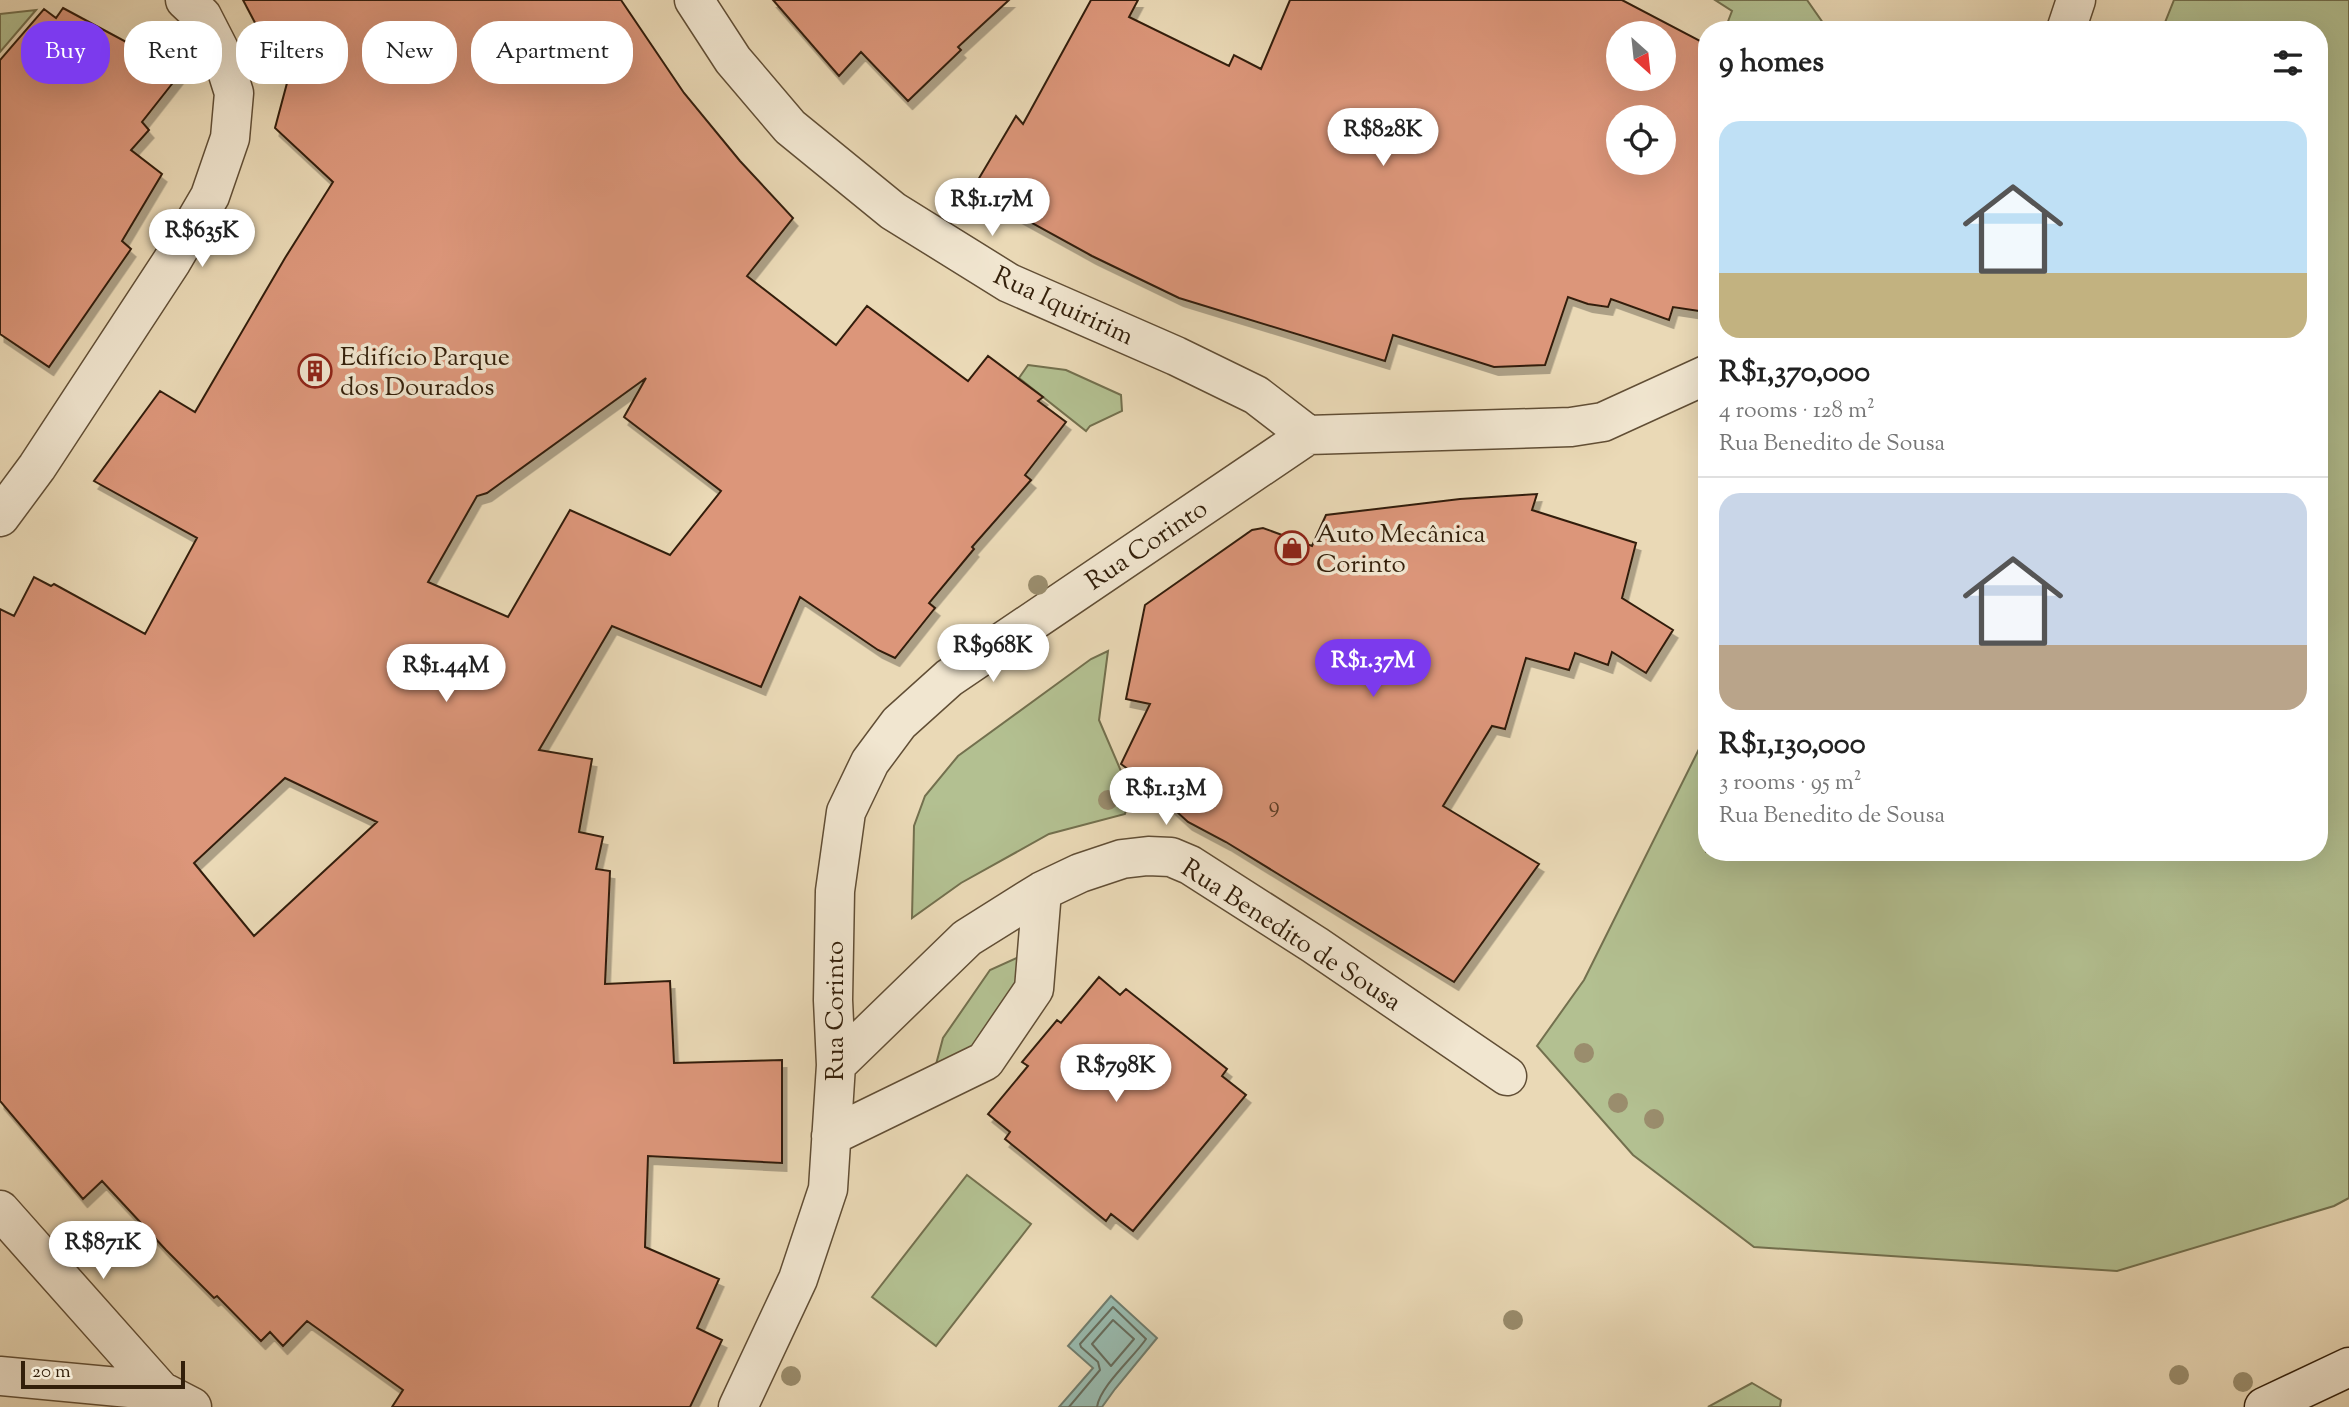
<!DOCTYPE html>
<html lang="en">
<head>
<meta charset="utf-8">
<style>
  body { margin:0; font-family:"Sorts Mill Goudy",serif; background:#f6f6f6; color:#222; height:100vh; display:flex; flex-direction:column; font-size:26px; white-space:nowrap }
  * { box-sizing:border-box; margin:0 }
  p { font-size:23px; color:#767676 }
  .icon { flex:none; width:38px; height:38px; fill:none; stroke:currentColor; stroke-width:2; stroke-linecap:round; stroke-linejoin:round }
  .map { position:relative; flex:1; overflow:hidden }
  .drawer { position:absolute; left:1698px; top:21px; width:630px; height:840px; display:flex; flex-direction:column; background:#fff; border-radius:28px; box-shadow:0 7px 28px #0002 }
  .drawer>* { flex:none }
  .hud { position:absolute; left:21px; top:21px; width:665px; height:63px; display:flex; gap:14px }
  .needle { width:46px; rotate:153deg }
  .buttons { position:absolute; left:1606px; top:21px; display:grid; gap:14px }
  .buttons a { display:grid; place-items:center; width:70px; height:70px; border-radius:50%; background:#fff; box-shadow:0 7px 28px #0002; font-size:35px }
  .scale { position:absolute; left:21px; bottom:18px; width:164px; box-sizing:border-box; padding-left:7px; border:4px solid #331f0a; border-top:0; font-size:19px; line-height:24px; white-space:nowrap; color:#331f0a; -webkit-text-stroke:5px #f1e6d0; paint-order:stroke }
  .price { position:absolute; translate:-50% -60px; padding:0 16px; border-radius:24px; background:#fff; color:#222; font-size:23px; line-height:46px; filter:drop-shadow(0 2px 4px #0008) }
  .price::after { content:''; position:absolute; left:50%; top:42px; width:21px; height:16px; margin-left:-10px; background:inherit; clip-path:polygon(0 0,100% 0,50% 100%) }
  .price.on { background:#7c3aed; color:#fff }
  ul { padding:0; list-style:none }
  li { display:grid; align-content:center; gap:14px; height:371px; padding:0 21px }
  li+li { border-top:2px solid #e0e0e0 }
  li span { display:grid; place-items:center; height:217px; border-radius:21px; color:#555 }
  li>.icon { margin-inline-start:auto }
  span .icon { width:126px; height:126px; fill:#fffc; stroke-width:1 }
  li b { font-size:30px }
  h2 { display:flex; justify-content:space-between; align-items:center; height:84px; padding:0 21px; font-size:30px }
  .pill { padding:0 24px; border-radius:28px; background:#fff; box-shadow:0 7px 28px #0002; font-size:24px; line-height:63px }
  .pill.on { background:#7c3aed; color:#fff }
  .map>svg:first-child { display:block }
  .green { fill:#b3c091; stroke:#73704e; stroke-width:2 }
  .water { fill:#98baae; stroke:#707c6c; stroke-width:2 }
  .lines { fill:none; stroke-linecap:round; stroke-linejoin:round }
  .shore { stroke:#666c5c; stroke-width:2 }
  .building { fill:#dc967a; stroke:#331f0a; stroke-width:2; fill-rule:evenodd; filter:url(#shadow) }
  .minor-casing { stroke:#614e35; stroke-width:41 }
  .secondary-casing { stroke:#331f0a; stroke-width:41 }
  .minor { stroke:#f1e6d0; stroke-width:38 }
  .secondary { stroke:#f1e6d0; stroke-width:38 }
  .tree { fill:#9a8d6d }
  .labels { text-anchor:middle; stroke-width:7; stroke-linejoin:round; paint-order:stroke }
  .number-label { font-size:23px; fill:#5d3d26 }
  .street-label { font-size:26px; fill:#331f0a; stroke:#f1e6d0 }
  .poi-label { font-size:26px; fill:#331f0a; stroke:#f1e6d0; text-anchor:start }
</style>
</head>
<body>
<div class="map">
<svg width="2349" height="1407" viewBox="0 0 2349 1407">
  <defs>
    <filter id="shadow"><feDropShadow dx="4.5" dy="8" stdDeviation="0" flood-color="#0004"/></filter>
  </defs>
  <rect width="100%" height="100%" fill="#ead9b6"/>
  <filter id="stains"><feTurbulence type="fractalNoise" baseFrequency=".00286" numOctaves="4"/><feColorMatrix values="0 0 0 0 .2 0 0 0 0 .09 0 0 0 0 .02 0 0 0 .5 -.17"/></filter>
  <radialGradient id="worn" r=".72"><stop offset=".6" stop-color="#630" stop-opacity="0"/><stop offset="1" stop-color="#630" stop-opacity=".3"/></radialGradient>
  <!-- green -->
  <path class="green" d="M1715,0H1807L1828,30H1736L1727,24L1732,11Z
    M2174,0H2349V1198L2334,1206L2117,1271L1754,1247L1633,1155L1537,1046L1584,980L1706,735V852H2319V30H2162Z
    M36,10L0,52V14Z
    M1028,365L1066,370L1121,395L1122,411L1090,426L1086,431L1019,378Z
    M1108,651L1099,720L1130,792L1125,814L1049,834L961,883L912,918L914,826L925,796L958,756L1091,659Z
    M1019,957L1014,998L973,1055L934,1072L943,1038L990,970Z
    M967,1175L1031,1224L936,1346L872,1297Z
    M1752,1383L1781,1400L1780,1407H1708Z"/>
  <!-- water -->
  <path class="water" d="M1111,1296L1157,1338L1115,1389L1102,1407H1059L1093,1368L1068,1346Z"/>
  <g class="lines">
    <!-- shore -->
    <path class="shore" d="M1113,1320L1134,1339L1111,1366L1092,1344Z
      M1069,1407L1100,1370L1098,1362L1081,1347L1080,1344L1113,1307L1146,1339C1134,1357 1100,1386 1097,1407"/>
  </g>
  <!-- building -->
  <path class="building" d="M243,0H621L684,93L740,161L793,218L747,276L836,345L867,306L968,381L988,356L1043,397L1038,401L1066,422L1025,475L1031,480L972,547L974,549L929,603L935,608L895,658L878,650L800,597L761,687L612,626L539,750L592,759L579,832L603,837L596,869L610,871L605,984L670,981L674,1063L782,1060V1163L648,1156L645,1247L719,1279L697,1328L722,1340L690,1407H392L403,1390L307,1321L283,1346L270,1332L261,1341L217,1296L214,1298L166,1250L102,1181L83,1199L0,1101V609L14,616L34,577L51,586L54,584L145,634L197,538L94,481L160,391L195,412L285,258L333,182L275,128L287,83ZM646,378L624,417L721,491L670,555L570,510L508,617L428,582L477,496L487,493ZM285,778L377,822L254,936L194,863Z
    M773,0H1009L958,47L961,50L908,101L861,52L839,76Z
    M1091,0H1138L1129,17L1229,66L1234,55L1261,69L1290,0H1622L1706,44V312L1673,307L1669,320L1611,299L1608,307L1588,304L1568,297L1545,365L1494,367L1393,335L1385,361L1179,298L1092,256L972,190L1016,116L1023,124ZM1619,33H1664V79H1619ZM1619,117H1664V163H1619Z
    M63,8L141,50L161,27L183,70L142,122L149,130L131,150L162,174L122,241L131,249L49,367L0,334V60L44,9L56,18Z
    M1537,494L1532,510L1636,543L1622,598L1673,630L1646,673L1612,652L1608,665L1575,653L1569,670L1526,658L1505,729L1492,726L1443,806L1539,864L1454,982L1226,842L1188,822L1141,779L1121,764L1150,704L1126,699L1145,605L1252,530L1263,528L1312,546L1326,515L1460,499Z
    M1099,977L1120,995L1126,989L1227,1069L1222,1076L1246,1095L1133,1231L1111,1214L1106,1221L1005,1139L1010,1132L988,1114L1028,1066L1022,1062L1057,1020L1061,1023Z"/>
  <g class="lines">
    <defs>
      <path id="minor" d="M694,0L733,60L790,127L893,211L1009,283L1176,356L1256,395L1308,435
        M2066,30L2076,0
        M0,517L37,467L172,261L210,196L230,138L234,93L222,55L202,16L185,0
        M836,1065L967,938L1042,891L1080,873L1122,859L1148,856L1171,857L1190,865L1315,945L1507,1076
        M831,1136L985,1061L1034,989L1042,891
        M0,1210L161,1391
        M0,1376L161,1391L192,1407
        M738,1407L798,1279L828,1189L836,1065L833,1000L835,891L846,812L870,762L899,723L949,678L1308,435L1571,427L1603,422L1706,375"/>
      <path id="secondary" d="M2264,1407L2349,1367"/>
    </defs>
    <!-- minor casing -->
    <use href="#minor" class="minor-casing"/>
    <!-- secondary casing -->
    <use href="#secondary" class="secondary-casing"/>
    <!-- minor -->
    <use href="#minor" class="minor"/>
    <!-- secondary -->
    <use href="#secondary" class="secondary"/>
  </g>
  <!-- trees -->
  <g class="tree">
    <circle cx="1038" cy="585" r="10"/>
    <circle cx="1108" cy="800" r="10"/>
    <circle cx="1584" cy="1053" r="10"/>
    <circle cx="1618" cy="1103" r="10"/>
    <circle cx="1654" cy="1119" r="10"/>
    <circle cx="1513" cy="1320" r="10"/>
    <circle cx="2179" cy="1375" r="10"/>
    <circle cx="791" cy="1376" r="10"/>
    <circle cx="2243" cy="1382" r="10"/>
  </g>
  <!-- icons -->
  <defs>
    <symbol id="building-ring" viewBox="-11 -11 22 22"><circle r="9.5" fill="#f1e6d0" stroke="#8f2418" stroke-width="1.5"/><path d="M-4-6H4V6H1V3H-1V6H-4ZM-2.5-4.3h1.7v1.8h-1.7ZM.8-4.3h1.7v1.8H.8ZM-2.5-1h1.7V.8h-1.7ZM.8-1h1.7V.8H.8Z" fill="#8f2418"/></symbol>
    <symbol id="shop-ring" viewBox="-11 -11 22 22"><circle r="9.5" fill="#f1e6d0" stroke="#8f2418" stroke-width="1.5"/><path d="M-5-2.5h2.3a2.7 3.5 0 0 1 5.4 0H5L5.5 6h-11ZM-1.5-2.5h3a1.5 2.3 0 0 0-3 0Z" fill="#8f2418"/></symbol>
  </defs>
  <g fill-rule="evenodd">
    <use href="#building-ring" x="296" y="352" width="38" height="38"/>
    <use href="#shop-ring" x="1273" y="529" width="38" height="38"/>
  </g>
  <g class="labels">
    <!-- number labels -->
    <g class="number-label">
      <text x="1274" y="812">9</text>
    </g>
    <!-- street labels -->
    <g class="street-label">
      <text transform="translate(1064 305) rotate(25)" y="9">Rua Iquiririm</text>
      <text transform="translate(1146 544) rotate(-34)" y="9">Rua Corinto</text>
      <text transform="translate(1292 934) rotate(33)" y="9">Rua Benedito de Sousa</text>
      <text transform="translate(834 1011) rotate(-90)" y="9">Rua Corinto</text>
    </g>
    <!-- poi labels -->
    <g class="poi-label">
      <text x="340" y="365">Edifício Parque<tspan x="340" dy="30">dos Dourados</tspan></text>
      <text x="1316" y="542">Auto Mecânica<tspan x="1316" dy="30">Corinto</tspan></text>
    </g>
  </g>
  <rect width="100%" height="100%" filter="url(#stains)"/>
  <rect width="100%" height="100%" fill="url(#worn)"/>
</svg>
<div class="buttons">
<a><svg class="needle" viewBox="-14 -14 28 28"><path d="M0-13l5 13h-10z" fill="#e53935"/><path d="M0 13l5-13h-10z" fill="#767676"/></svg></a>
<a><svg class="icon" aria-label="locate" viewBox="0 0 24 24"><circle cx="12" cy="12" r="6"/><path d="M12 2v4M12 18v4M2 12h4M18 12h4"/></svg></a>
</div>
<div class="scale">20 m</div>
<b class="price" style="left:1383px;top:168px">R$828K</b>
<b class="price" style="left:992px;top:238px">R$1.17M</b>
<b class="price" style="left:202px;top:269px">R$635K</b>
<b class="price" style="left:993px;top:684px">R$968K</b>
<b class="price on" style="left:1373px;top:699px">R$1.37M</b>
<b class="price" style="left:446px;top:704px">R$1.44M</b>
<b class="price" style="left:1166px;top:827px">R$1.13M</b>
<b class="price" style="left:1116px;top:1104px">R$798K</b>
<b class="price" style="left:103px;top:1281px">R$871K</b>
<div class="hud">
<a class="pill on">Buy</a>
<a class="pill">Rent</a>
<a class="pill">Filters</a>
<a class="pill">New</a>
<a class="pill">Apartment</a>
</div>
<section class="drawer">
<h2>9 homes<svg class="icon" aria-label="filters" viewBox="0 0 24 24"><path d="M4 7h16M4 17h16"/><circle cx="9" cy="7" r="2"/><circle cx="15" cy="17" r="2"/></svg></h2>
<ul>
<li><span style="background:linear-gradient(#bfe0f5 70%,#c2b280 0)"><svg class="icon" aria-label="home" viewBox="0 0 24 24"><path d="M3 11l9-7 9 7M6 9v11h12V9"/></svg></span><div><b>R$1,370,000</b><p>4 rooms · 128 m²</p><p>Rua Benedito de Sousa</p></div></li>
<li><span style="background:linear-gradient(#c9d6e8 70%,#b9a48a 0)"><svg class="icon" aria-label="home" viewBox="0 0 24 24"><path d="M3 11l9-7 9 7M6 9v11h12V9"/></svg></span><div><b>R$1,130,000</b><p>3 rooms · 95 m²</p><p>Rua Benedito de Sousa</p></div></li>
</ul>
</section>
</div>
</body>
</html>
